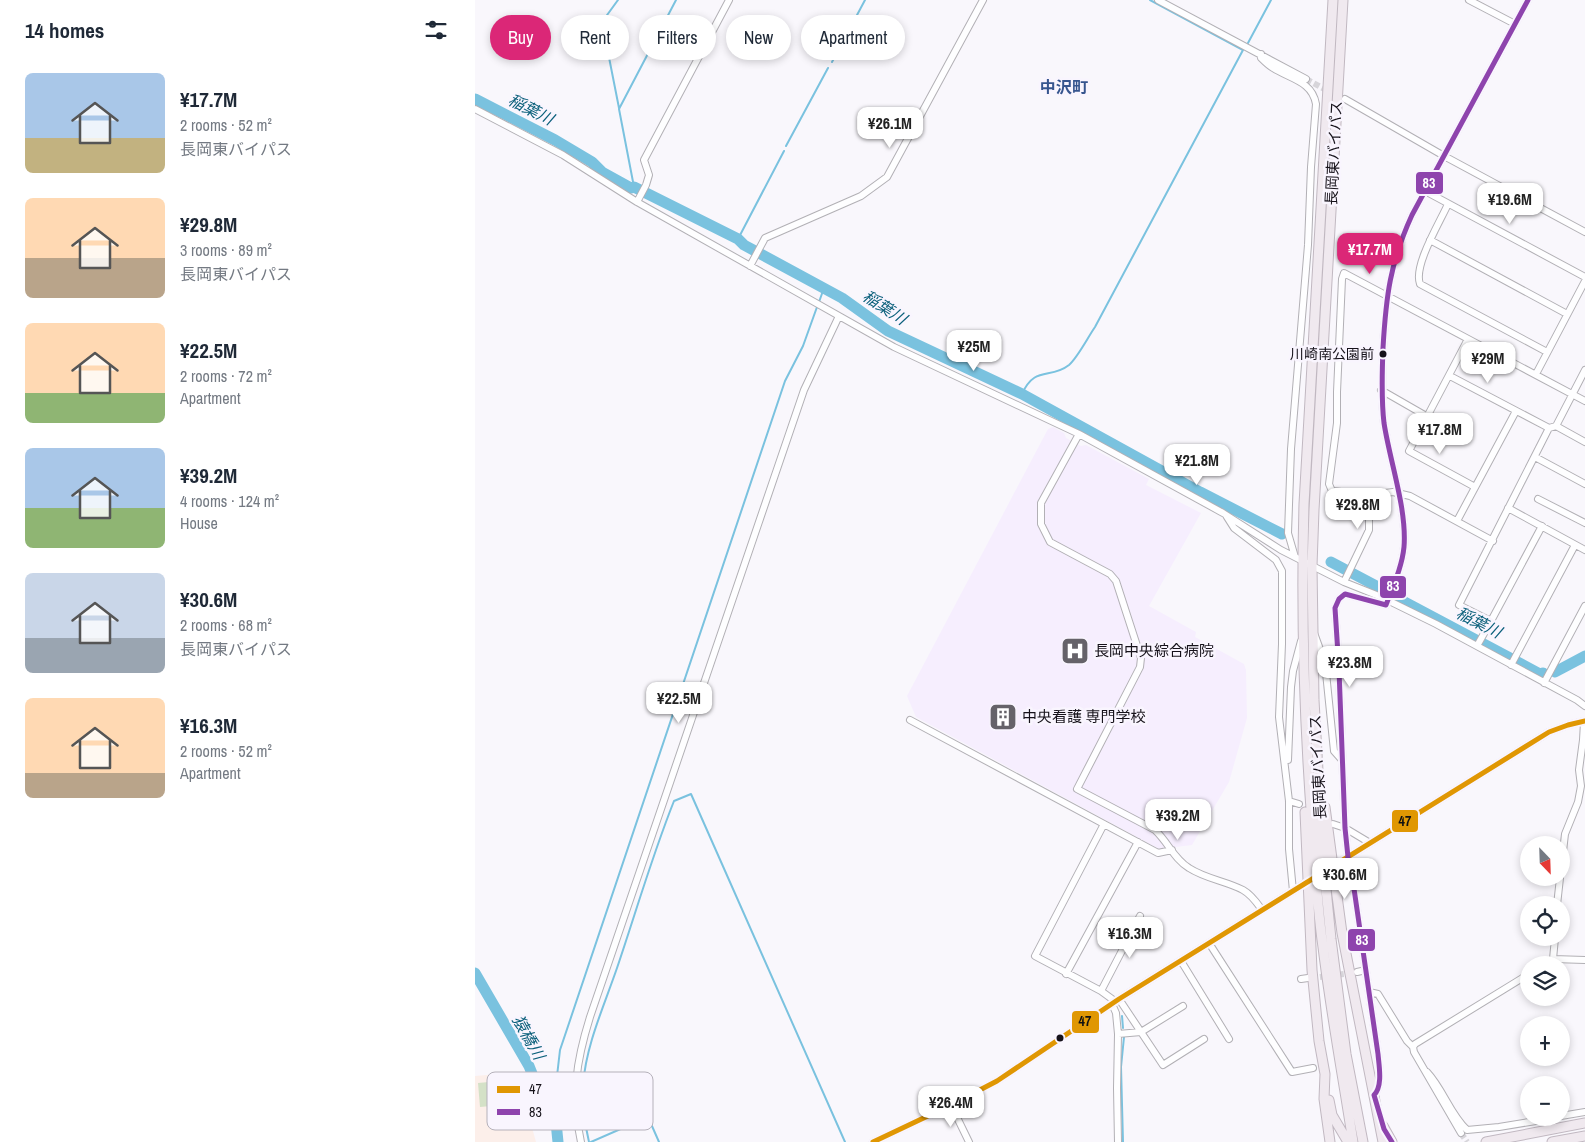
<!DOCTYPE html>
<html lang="en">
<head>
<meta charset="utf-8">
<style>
  body { margin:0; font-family:"Archivo Narrow","Noto Sans JP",sans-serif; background:#f6f6f7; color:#1f2937; height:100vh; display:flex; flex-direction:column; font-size:19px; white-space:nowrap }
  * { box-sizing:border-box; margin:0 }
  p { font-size:16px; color:#747a83 }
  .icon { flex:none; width:28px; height:28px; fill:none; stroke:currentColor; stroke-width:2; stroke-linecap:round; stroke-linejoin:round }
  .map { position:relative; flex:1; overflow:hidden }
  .details { display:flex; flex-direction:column; background:#fff; width:475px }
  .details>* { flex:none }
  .banner { position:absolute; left:15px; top:15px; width:475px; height:45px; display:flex; gap:10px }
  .needle { width:32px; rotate:157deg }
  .buttons { position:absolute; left:1045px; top:836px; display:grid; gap:10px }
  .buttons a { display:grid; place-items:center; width:50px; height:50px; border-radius:50%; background:#fff; box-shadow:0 2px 8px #0003; font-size:25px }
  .price { position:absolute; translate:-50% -42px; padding:0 11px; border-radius:10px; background:#fff; color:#222; font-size:16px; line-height:32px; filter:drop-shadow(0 1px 2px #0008) }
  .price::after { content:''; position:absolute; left:50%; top:30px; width:15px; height:11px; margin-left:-8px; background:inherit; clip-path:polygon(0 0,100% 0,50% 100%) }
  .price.current { background:#db2777; color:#fff }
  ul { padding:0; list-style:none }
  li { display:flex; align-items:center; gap:15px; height:125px; padding:0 25px }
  li span { display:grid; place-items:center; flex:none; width:140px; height:100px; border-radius:8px; color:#555 }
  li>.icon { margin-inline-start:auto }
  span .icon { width:60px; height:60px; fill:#fffc; stroke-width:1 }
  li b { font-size:21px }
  h2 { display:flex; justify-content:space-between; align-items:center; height:60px; padding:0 25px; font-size:21px }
  .chip { padding:0 18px; border-radius:22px; background:#fff; box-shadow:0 2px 8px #0003; font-size:18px; line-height:45px }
  .chip.current { background:#db2777; color:#fff }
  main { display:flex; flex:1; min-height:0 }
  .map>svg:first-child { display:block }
  .built { fill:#f6eefe }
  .education { fill:#fcefea }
  .green { fill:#d4e1c7 }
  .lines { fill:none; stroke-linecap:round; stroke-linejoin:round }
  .stream { stroke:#7ac2df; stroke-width:2 }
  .river { stroke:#7ac2df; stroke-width:11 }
  .minor-tunnel { stroke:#d7d5da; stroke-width:6; stroke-dasharray:6 3; stroke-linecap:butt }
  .minor-casing { stroke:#b2b0b5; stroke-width:8 }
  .highway-casing { stroke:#c1b8c1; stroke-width:11 }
  .minor { stroke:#fefeff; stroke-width:6 }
  .highway { stroke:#f0e9ef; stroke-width:9 }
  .bus-1-casing { stroke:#f9f5fe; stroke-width:9 }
  .bus-2-casing { stroke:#f9f5fe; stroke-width:9 }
  .bus-1 { stroke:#e09703; stroke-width:5 }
  .bus-2 { stroke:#8e44ad; stroke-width:5 }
  .bus-dot { fill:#16121a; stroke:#f9f5fe; stroke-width:2 }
  .labels { text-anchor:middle; stroke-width:5; stroke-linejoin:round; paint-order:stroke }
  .bus-label { font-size:14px; fill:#16121a; stroke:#f9f5fe; text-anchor:end }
  .street-label { font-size:15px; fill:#16121a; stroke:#f9f5fe }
  .poi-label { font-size:15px; fill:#16121a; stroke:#f9f5fe; text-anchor:start }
  .neighbourhood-label { font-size:16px; font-weight:bold; fill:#36558e; stroke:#f9f5fe }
  .water-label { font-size:16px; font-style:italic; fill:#0b607b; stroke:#f9f5fe }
  .key { fill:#f9f5fe; stroke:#b5b1ba; stroke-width:1 }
  .key-label { font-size:14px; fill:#16121a }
  .line-badge { stroke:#f9f5fe; stroke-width:2 }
  .badge-label { font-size:14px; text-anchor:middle; font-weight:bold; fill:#fff }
  .pale-badge-label { font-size:14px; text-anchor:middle; font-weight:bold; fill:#111 }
</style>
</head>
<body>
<main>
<section class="details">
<h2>14 homes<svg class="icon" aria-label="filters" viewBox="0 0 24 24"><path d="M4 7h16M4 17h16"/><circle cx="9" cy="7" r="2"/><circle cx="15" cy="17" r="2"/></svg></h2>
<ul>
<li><span style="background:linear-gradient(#a9c7e8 65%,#c2b280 0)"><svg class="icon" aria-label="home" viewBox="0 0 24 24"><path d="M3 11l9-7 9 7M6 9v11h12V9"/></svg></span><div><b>¥17.7M</b><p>2 rooms · 52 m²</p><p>長岡東バイパス</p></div></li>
<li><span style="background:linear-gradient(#ffd9b3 60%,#b9a48a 0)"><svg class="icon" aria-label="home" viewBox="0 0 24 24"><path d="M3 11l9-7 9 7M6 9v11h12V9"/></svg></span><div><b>¥29.8M</b><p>3 rooms · 89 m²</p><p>長岡東バイパス</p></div></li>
<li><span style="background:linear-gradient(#ffd9b3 70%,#8fb573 0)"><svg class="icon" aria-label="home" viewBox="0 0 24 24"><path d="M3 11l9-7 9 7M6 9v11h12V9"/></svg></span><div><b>¥22.5M</b><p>2 rooms · 72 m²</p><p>Apartment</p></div></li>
<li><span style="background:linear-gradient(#a9c7e8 60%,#8fb573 0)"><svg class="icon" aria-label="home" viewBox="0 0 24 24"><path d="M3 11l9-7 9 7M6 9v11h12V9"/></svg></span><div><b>¥39.2M</b><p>4 rooms · 124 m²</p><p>House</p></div></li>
<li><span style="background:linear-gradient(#c9d6e8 65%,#9aa5b1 0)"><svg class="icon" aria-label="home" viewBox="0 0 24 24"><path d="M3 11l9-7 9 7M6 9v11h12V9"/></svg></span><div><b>¥30.6M</b><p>2 rooms · 68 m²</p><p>長岡東バイパス</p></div></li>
<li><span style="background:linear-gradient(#ffd9b3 75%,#b9a48a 0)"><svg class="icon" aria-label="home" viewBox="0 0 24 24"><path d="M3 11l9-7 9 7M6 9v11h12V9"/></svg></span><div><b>¥16.3M</b><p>2 rooms · 52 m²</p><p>Apartment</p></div></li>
</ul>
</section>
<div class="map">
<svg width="1110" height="1142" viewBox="0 0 1110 1142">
  <rect width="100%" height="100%" fill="#f9f7fc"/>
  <!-- built -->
  <path class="built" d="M578,427L589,433L591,438L606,446L611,445L674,479L671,485L726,513L674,606L721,632L720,637L769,664L771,670L772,718L754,782L717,845L684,849L441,717L432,696L573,429Z"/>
  <!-- education -->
  <path class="education" d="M34,1073L41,1080L48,1095L61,1142H0V1076Z"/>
  <!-- green -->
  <path class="green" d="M14,1082L16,1106L5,1107L3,1083Z"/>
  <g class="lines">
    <!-- stream -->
    <path class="stream" d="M143,0L127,22L144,108
      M773,43L796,0
      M357,62L390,0
      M311,146L353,68
      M159,187L144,109L201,0
      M263,239L309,151
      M344,302L349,288
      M547,394C560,365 575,380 594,365C603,357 613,337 620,327L768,50L675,0
      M647,1016L648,1028
      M79,1102L85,1050L310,381L328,346L342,307
      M114,1142C110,1123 106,1104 108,1085C111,1045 129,1006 142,968C161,912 177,856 199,801L216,794L370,1142
      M116,1142L173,1117L184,1142
      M648,1142L646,1067L649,1037"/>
    <!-- river -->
    <path class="river" d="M0,99L80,140L117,162L127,172L156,188L159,187L263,239L269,245L367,298L413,331L547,394L725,492L807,534
      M856,562L909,590
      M926,600L1065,674L1068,673
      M1080,672L1110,656
      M0,973L54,1066L60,1081L69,1087L79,1102L83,1142"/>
    <!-- minor-tunnel -->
    <path class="minor-tunnel" d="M831,79L855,92
      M836,978L878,973
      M986,1133L992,1142"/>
    <defs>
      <path id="minor" d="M683,0L831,79
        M994,0L1040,24
        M786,54V58C790,62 794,66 798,68C815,79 837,81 841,104L836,167L833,245L816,449L813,533L820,557
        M870,99L969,156L1110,232
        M0,109L88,155L162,202L419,347L604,434L748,513L806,550L869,582L904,596L961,624L1102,700L1110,706
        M950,191L1110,277
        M162,202L171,185L174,175L169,160L254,0
        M973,204C965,222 938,266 945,284L1072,352
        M955,240L1092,314
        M275,266L290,238L386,196L412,177L508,0
        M993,339L934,451L1000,487
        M1061,374L1110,281
        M975,376L1074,428
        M906,390L953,417
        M1081,426L1110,442
        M604,434L566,503V524L575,542L635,574L641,581L666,658L665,667L602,789L680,830C693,842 699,859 714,868C731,879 751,881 768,890C777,895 782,903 787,910
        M1060,457L1110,484
        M1063,499L1110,523
        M1033,508L1110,550
        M752,517L759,528L801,560L807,571V644L804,717L814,801V849L818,891
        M982,521L1041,411
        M1018,541L935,496L918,492L894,495L857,491L854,484L862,423V392L867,279L869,273L1110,401
        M869,582L894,530V495
        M1016,621L1067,526
        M839,633L850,663L859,751L867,760
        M1002,646L1016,621L984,605L1074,428L1081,426L1110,370
        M1036,665L1100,545
        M1069,683L1110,606
        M435,720L683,853L697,850
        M813,760L816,687L818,671L826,641
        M814,801L824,804
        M629,824L560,956L626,991L637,999V1004L641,1013L643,1034L642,1088L643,1142
        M858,824L870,828L895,843
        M863,863L1074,732L1093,725L1110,721
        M1086,869L1090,834L1103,802L1106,786L1104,770L1108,740L1109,722
        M1082,905L1085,878
        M734,943L817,1072L838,1068
        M1078,959L1080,938
        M706,961L754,1039
        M1069,965L1078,959L1110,960
        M882,972L891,970
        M591,974L663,842
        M826,979L833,978
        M626,991L665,916
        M894,992L903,994L932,1041L938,1047L939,1052L986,1133
        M644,999L688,1065L729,1039
        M643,1034L666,1032L708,1006
        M938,1047L940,1044L1054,974
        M952,1072C968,1089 975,1114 992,1130L1024,1127L1079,1118
        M899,1095C908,1086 904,1066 903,1054L876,868L871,862L873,857L870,828L864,670L860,608L864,599L870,594L911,605C918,586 927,567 929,547C932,509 915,462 909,423C906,398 907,373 908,348C911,296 915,263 937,215L1053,0
        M476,1105L494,1142
        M1086,1116L1110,1112
        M106,1142C96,1095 101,1062 115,1017L329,390L364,316
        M398,1142L476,1105L522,1081L644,999L829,884"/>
      <path id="highway" d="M858,0L829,504C826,611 829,717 837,823C840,864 842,906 848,947C856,1013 868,1077 878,1142
        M868,0L839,510L837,566L839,700L848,859L856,939L871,1054L888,1142
        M850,807L867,933L908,1142
        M830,812L837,970L844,1041L850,1074L849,1099L855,1142
        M854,1100L857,1115L873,1142
        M908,1126L917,1142
        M1011,1142L1110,1123
        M1077,1142L1110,1136"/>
    </defs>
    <!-- minor casing -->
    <use href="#minor" class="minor-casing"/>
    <!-- highway casing -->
    <use href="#highway" class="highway-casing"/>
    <!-- minor -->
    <use href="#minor" class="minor"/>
    <!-- highway -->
    <use href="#highway" class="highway"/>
    <defs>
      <path id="bus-1" d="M398,1142L476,1105L522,1081L644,999L1074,732L1093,725L1110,721"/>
      <path id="bus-2" d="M917,1142L909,1129L899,1095C908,1086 904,1066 903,1054L876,868L871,862L873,857L870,828L864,670L860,608L864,599L870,594L911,605C918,586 927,567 929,547C932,509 915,462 909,423C906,398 907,373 908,348C911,296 915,263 937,215L1053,0"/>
    </defs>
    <!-- bus-1 casing -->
    <use href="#bus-1" class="bus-1-casing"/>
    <!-- bus-2 casing -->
    <use href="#bus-2" class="bus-2-casing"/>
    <!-- bus-1 -->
    <use href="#bus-1" class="bus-1"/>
    <!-- bus-2 -->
    <use href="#bus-2" class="bus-2"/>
  </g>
  <!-- icons -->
  <defs>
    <symbol id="hospital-square" viewBox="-11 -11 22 22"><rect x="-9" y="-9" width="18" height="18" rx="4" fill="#656269" stroke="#f9f5fe"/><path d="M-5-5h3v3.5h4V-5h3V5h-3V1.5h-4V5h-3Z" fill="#fff"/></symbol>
    <symbol id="building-square" viewBox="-11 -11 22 22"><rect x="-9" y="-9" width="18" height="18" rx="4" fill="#656269" stroke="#f9f5fe"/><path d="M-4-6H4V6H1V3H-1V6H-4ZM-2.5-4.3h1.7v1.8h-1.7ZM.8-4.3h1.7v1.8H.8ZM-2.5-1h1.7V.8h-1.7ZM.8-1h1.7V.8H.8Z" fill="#fff"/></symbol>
  </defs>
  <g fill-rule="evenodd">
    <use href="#hospital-square" x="584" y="635" width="32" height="32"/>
    <use href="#building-square" x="512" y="701" width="32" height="32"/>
  </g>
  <!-- markers -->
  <g class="bus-dot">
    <circle cx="908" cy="354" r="4.5"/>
    <circle cx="585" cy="1038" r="4.5"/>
  </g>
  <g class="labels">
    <!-- bus labels -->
    <g class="bus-label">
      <text x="899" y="359">川崎南公園前</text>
    </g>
    <!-- street labels -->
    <g class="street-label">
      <text transform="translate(859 153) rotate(-87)" y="5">長岡東バイパス</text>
      <text transform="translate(843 767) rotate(-93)" y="5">長岡東バイパス</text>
    </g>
    <!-- poi labels -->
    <g class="poi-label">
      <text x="619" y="656">長岡中央綜合病院</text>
      <text x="547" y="722">中央看護 専門学校</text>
    </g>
    <!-- neighbourhood labels -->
    <g class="neighbourhood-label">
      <text x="589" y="93">中沢町</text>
    </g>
    <!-- water labels -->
    <g class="water-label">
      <text transform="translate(56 109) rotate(27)" y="6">稲葉川</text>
      <text transform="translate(410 307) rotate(33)" y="6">稲葉川</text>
      <text transform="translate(1004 622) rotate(27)" y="6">稲葉川</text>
      <text transform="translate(54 1037) rotate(61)" y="6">猿橋川</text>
    </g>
  </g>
  <!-- legend -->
  <rect x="12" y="1072" width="166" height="58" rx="8" class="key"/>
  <rect x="22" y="1086" width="23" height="7" fill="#e09703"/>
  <rect x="22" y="1109" width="23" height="6" fill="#8e44ad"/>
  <g class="key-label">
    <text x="54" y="1094">47</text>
    <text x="54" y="1117">83</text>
  </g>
  <g class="line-badge">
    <rect x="940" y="171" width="29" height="24" rx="5" fill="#8e44ad"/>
    <rect x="904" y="575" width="28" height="24" rx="5" fill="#8e44ad"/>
    <rect x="916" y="809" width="28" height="24" rx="5" fill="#e09703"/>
    <rect x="872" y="928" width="29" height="24" rx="5" fill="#8e44ad"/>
    <rect x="596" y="1010" width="29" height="24" rx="5" fill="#e09703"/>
  </g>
  <g class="badge-label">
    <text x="954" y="188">83</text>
    <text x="918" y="591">83</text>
    <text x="887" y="945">83</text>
  </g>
  <g class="pale-badge-label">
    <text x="930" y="826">47</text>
    <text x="610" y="1026">47</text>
  </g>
</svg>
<div class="buttons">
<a><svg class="needle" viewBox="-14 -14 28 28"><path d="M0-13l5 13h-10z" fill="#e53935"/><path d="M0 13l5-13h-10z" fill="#747a83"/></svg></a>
<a><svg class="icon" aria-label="locate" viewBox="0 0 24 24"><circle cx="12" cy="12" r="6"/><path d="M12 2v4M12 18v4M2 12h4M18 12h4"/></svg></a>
<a><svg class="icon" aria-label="layers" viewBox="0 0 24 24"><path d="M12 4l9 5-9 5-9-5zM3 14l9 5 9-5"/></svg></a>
<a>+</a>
<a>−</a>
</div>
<b class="price" style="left:415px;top:149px">¥26.1M</b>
<b class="price" style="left:1035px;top:225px">¥19.6M</b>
<b class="price current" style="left:895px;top:275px">¥17.7M</b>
<b class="price" style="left:499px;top:372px">¥25M</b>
<b class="price" style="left:1013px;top:384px">¥29M</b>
<b class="price" style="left:965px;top:455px">¥17.8M</b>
<b class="price" style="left:722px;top:486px">¥21.8M</b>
<b class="price" style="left:883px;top:530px">¥29.8M</b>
<b class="price" style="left:875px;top:688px">¥23.8M</b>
<b class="price" style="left:204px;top:724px">¥22.5M</b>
<b class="price" style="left:703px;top:841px">¥39.2M</b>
<b class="price" style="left:870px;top:900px">¥30.6M</b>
<b class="price" style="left:655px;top:959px">¥16.3M</b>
<b class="price" style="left:476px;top:1128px">¥26.4M</b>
<div class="banner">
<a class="chip current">Buy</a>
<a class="chip">Rent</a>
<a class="chip">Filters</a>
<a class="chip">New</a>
<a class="chip">Apartment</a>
</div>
</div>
</main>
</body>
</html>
